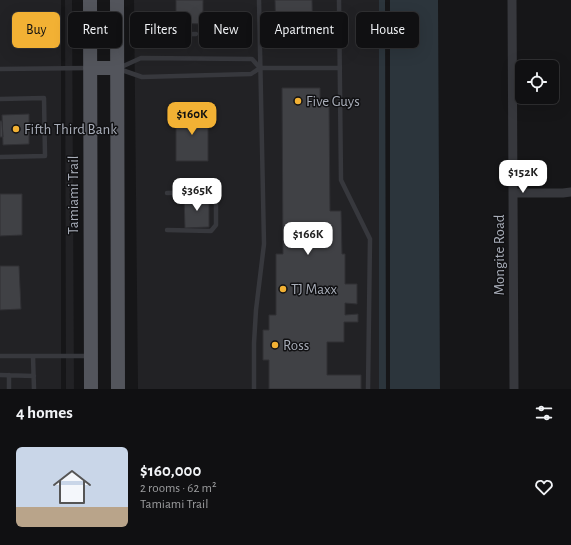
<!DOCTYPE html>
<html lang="en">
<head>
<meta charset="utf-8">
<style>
  body { margin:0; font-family:"Alegreya Sans",sans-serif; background:#1e1e20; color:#f1f3f6; height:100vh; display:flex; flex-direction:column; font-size:15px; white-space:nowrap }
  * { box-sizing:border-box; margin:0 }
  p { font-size:13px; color:#9c9d9f }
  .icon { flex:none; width:22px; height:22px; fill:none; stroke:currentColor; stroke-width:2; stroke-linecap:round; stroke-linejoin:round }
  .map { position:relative; height:389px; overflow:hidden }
  .details { display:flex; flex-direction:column; background:#101012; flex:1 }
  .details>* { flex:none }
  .guide { position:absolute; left:12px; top:12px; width:547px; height:36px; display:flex; gap:8px }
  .tools { position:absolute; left:515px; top:60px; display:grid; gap:8px }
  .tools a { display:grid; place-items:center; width:44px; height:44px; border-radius:6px; background:#101012; box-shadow:0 4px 16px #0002,0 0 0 1px #303032; font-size:20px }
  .price { position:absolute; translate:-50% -34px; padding:0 9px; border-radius:8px; background:#fff; color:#222; font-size:13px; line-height:26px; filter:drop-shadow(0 1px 2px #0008) }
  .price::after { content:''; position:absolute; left:50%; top:24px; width:12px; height:9px; margin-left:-6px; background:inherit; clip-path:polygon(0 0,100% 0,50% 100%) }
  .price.active { background:#f2b134; color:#111 }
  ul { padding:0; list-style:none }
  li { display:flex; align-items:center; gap:12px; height:100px; padding:0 16px }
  li span { display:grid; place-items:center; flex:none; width:112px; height:80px; border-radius:6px; color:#555 }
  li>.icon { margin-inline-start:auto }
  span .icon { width:48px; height:48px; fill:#fffc; stroke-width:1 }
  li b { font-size:17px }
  h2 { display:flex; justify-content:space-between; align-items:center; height:48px; padding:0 16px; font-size:17px }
  .pill { padding:0 14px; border-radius:6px; background:#101012; box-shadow:0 4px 16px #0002,0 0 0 1px #303032; font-size:14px; line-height:36px }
  .pill.active { background:#f2b134; color:#111 }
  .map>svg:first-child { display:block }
  .built { fill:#222225 }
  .water { fill:#2c353c }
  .building { fill:#404145; stroke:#303034 }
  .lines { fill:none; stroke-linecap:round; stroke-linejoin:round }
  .lane { stroke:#37383d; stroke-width:4.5 }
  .street { stroke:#37383d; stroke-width:9 }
  .primary { stroke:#53555c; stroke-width:14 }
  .poi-dot { fill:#f2b134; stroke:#111113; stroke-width:1.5 }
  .labels { text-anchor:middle; stroke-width:3; stroke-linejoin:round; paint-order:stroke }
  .poi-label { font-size:15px; fill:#a8adb8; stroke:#111113; text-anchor:start }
  .street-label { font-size:15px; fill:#a8adb8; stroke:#111113 }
</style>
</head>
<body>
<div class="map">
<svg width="571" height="389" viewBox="0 0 571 389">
  <rect width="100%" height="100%" fill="#161618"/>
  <!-- built -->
  <path class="built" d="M0,0H61V389H0Z
    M65,0H72L74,389H66Z
    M134,0H379V389H138Z"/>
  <!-- water -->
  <path class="water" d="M379,0H385L386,389H379Z
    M390,0H438L440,389H390Z"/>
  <!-- building -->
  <path class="building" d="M176,0H203V24L176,23Z
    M275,0H312L313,47H276Z
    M282,88H320V103H329L330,211H341L342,254H345V284H357V304L345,303V315L358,314V322H344V342H327V375H361V389H269V360H263V330H269V315H276V254H283Z
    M176,111H208V161H176Z
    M29,114V144L3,145L2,115Z
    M0,121H2L3,137H0Z
    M0,194H22V235L0,236Z
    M184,197H209V227L185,228Z
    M0,266H19L21,309L0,310Z"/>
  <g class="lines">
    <!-- lane -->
    <path class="lane" d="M339,0L341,180L370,239L368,389
      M204,34H215
      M162,35L196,34
      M119,68L141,58L252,59L260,68
      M0,69L88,68
      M119,69L142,77L251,74L260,68H340
      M0,99L44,98L45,156L0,157
      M167,230L211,231L216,225V197L213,192L167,193
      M0,356H88
      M33,356L34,389
      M0,375L34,376
      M9,389V375
      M254,389V343L256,310L264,244L259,0"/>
    <!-- street -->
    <path class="street" d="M512,0L514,389
      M513,193H563L571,192"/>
    <!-- primary -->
    <path class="primary" d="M90,0L91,389
      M117,0L118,389
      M90,68H117"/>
  </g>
  <!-- markers -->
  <g class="poi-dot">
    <circle cx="298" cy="101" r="4"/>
    <circle cx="16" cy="129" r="4"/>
    <circle cx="283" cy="289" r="4"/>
    <circle cx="275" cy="345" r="4"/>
  </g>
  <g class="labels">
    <!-- poi labels -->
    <g class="poi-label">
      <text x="306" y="106">Five Guys</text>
      <text x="24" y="134">Fifth Third Bank</text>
      <text x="291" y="294">TJ Maxx</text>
      <text x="283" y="350">Ross</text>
    </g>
    <!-- street labels -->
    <g class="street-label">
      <text transform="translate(73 195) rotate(-90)" y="5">Tamiami Trail</text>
      <text transform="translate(499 255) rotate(-90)" y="5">Mongite Road</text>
    </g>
  </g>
</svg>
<div class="tools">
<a><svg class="icon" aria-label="locate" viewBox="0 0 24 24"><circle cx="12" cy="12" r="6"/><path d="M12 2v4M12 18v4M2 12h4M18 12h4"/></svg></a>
</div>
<b class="price active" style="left:192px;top:136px">$160K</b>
<b class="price" style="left:523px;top:194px">$152K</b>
<b class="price" style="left:197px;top:212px">$365K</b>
<b class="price" style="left:308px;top:256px">$166K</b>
<div class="guide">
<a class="pill active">Buy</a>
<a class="pill">Rent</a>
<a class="pill">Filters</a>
<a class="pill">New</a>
<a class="pill">Apartment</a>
<a class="pill">House</a>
</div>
</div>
<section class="details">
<h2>4 homes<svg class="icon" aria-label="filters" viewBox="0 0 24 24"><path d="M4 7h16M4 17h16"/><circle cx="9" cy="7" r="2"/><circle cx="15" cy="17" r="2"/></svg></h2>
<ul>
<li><span style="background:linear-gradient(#c9d6e8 75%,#b9a48a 0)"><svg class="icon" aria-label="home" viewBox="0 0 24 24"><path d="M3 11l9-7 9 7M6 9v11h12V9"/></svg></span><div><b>$160,000</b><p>2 rooms · 62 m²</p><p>Tamiami Trail</p></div><svg class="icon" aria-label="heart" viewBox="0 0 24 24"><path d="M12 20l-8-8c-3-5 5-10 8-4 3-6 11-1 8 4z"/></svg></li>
</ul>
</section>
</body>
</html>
